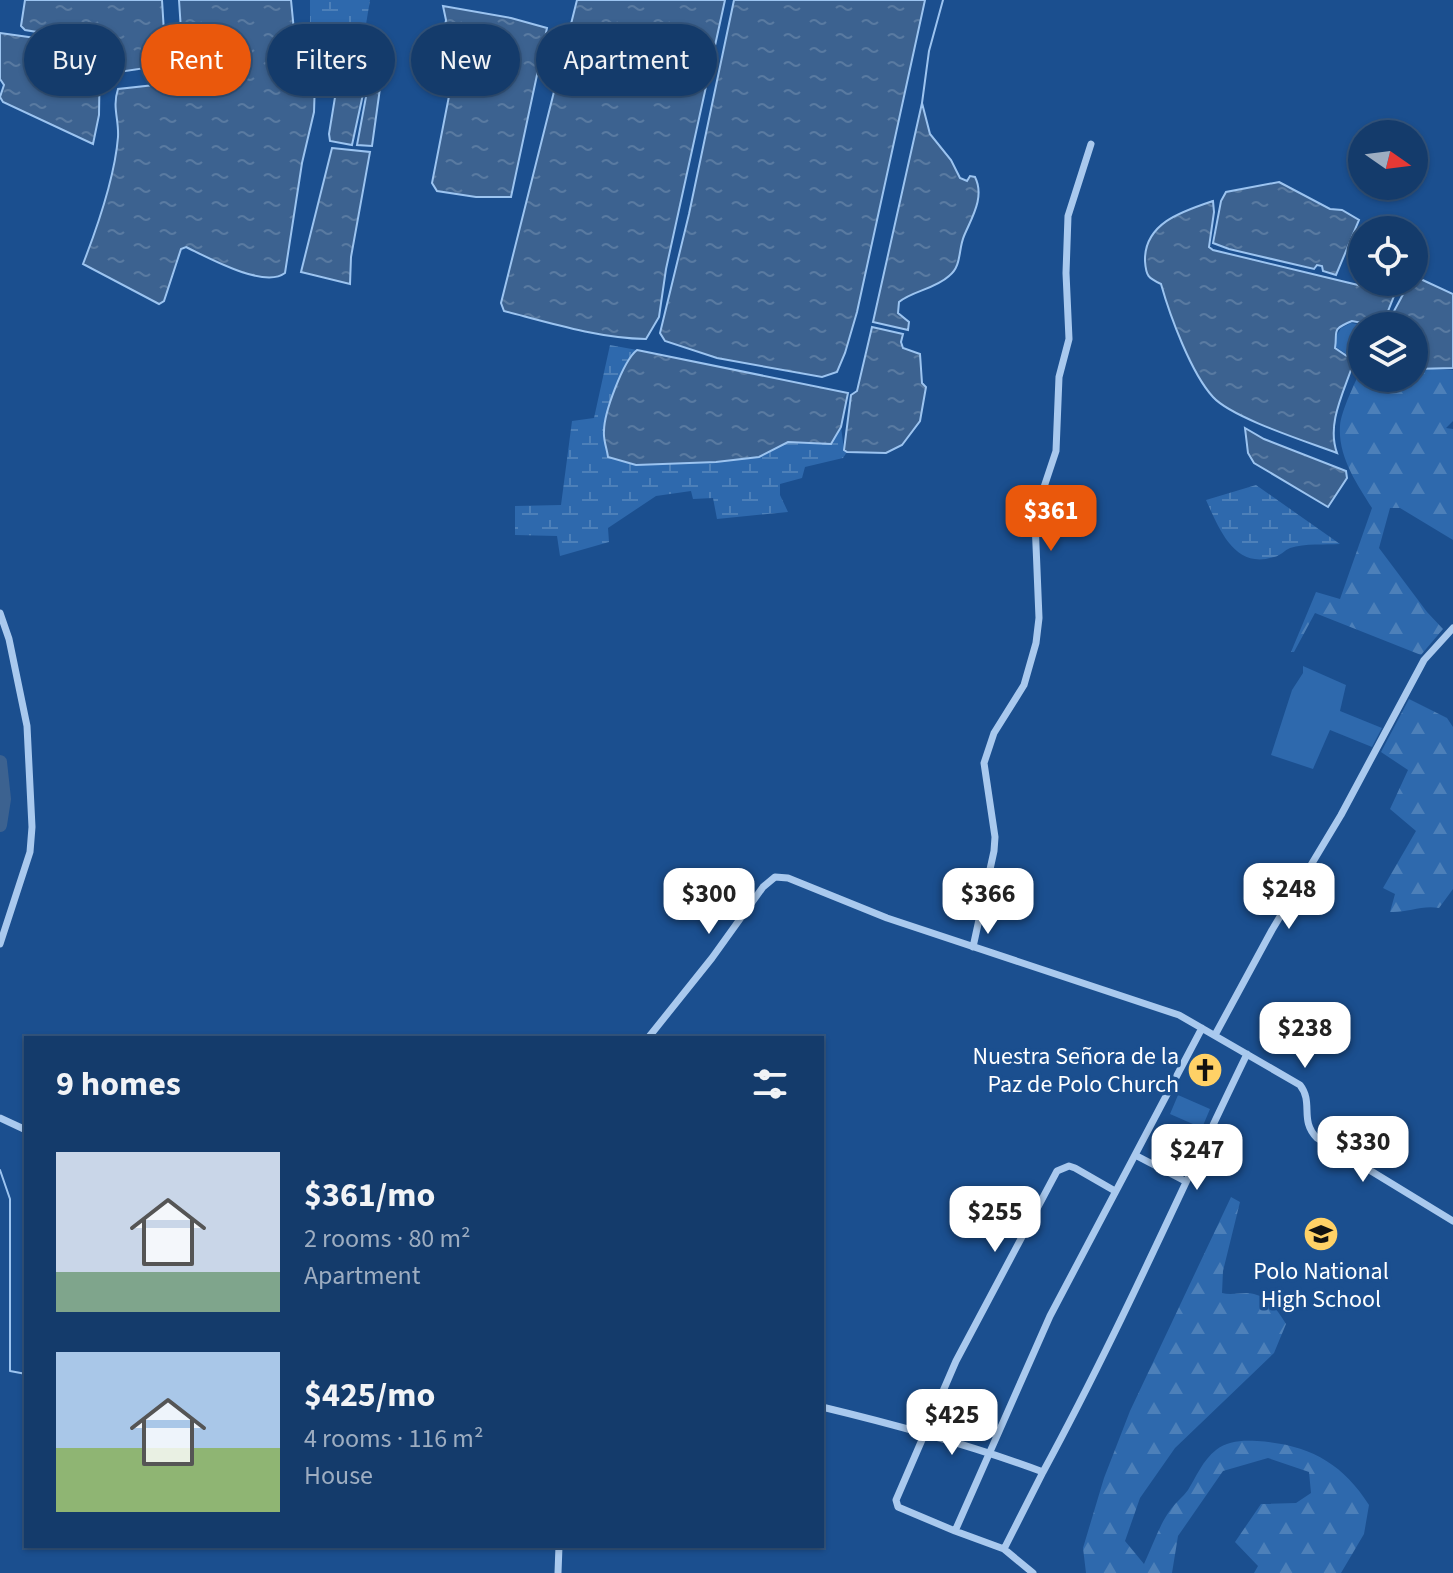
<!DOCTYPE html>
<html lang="en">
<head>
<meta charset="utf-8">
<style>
  body { margin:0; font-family:"Source Sans 3",sans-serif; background:#1d4271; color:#f1f3f6; height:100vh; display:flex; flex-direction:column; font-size:30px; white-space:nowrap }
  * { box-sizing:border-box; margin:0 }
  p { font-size:26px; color:#9dadc1 }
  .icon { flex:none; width:44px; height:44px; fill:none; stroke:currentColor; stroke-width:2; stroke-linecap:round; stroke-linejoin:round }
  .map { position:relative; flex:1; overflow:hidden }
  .details { position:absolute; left:24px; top:1036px; width:800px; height:512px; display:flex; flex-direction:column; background:#143b6b; border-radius:0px; box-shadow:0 2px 6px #0004,0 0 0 2px #33557e }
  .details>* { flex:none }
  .top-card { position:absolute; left:24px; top:24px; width:800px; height:72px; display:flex; gap:16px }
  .needle { width:52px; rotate:104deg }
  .tools { position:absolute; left:1348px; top:120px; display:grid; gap:16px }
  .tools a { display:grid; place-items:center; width:80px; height:80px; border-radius:50%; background:#143b6b; box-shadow:0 2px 6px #0004,0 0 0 2px #33557e; font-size:40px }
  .price { position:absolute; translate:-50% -68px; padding:0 18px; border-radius:16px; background:#fff; color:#222; font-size:26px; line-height:52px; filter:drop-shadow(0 2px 4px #0008) }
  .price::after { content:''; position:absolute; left:50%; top:48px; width:24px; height:18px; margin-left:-12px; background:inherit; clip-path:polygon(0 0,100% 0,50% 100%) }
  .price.on { background:#ea580c; color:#fff }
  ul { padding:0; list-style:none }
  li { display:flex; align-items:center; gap:24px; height:200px; padding:0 32px }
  li span { display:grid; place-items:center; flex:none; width:224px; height:160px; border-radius:0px; color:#555 }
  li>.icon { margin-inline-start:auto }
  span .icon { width:96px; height:96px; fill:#fffc; stroke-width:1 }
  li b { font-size:34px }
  h2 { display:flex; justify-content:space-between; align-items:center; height:96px; padding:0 32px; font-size:34px }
  .pill { padding:0 28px; border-radius:36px; background:#143b6b; box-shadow:0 2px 6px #0004,0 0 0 2px #33557e; font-size:28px; line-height:72px }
  .pill.on { background:#ea580c; color:#fff }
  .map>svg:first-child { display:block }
  .green { fill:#2e69ad }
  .forest { fill:url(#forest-firs) }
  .wetland { fill:url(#wetland-marsh) }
  .water { fill:url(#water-ripples); stroke:#9cc4f0; stroke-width:2 }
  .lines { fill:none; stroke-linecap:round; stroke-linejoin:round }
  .stream { stroke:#9cc4f0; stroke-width:2 }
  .river { stroke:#3c6290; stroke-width:14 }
  .street { stroke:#a9c9ee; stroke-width:7 }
  .labels { text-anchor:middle; stroke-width:7; stroke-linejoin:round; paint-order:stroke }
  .poi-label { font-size:24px; fill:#fff; stroke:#1b4f8f; text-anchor:end }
</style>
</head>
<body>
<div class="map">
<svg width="1453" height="1573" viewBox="0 0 1453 1573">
  <defs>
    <pattern id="forest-firs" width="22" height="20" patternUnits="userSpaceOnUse" patternTransform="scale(2)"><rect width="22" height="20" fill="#2e69ad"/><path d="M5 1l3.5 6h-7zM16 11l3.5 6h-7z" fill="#4d80b9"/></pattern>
    <pattern id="wetland-marsh" width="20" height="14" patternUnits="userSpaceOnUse" patternTransform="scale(2)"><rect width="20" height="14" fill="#2e69ad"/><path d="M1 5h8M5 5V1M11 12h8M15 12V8" fill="none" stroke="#4d80b9"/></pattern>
    <pattern id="water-ripples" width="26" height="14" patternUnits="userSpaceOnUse" patternTransform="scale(2)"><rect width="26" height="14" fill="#3c6290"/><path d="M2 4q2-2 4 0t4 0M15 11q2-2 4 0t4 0" fill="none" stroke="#597aa1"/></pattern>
  </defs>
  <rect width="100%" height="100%" fill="#1b4f8f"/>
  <!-- green -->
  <path class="green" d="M1303,666L1346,685L1340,711L1382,728L1372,747L1330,730L1313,769L1271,755L1292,690L1303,673Z
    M1178,1095L1210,1109L1202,1128L1170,1114Z"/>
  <!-- forest -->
  <path class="forest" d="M1351,323L1368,326H1362V365L1336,347L1335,338L1341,328Z
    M1362,366V378H1414V368L1453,370V421L1446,428L1453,429V540L1400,508H1390L1379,548L1427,612L1443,629L1421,655L1315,613L1294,652H1291L1316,592L1340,599L1372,508C1357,484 1338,457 1340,426C1341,410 1356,382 1362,366Z
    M1409,699L1447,718L1453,727V889L1439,908C1421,905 1407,913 1390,912L1395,894L1383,888L1416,831L1390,809L1408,770L1381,752Z
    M1231,1197L1240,1202L1223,1271L1222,1293C1233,1296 1244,1291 1254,1294C1270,1298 1278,1311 1286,1324L1274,1353L1175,1448L1140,1498L1125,1541L1144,1564C1153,1545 1159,1525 1171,1509C1176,1502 1183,1497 1188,1490C1196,1477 1203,1460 1216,1450C1227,1441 1242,1440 1257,1441C1307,1444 1342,1462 1369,1505L1364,1534L1341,1573H1254L1258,1566L1235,1542L1261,1504L1296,1503L1311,1493L1309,1472L1268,1458L1223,1471L1178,1536L1172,1573H1086L1083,1548L1104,1478L1130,1411Z"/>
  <!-- wetland -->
  <path class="wetland" d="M310,0H370L358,73L328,67L314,60L310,42Z
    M610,345L637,350C623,361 604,413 604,432C604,439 607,449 609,457L636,465L759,457L788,442L831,444L841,427L844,450L847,452L843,458L805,467L802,478L780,484V495L788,512L717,519L713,498L693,499L691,491L656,496L608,528L609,542L560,556L557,536L515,535V506L561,505L572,421L594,418Z
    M1256,485L1340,544C1325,545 1305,543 1290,548C1285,550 1280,556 1274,557C1234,570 1219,528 1206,500Z"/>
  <!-- water -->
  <path class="water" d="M25,0H162L166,65L112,73L109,71L105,43L25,30L21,26Z
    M179,0H291L295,41L294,77L315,81L314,112L302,163L285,273C264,289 207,257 186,247L181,249L164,301L159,304L83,264C97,228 115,175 118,137C119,119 112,107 118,89L173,83L184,76Z
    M577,0H725L666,269L659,317L646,339C598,338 550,323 504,311L501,303Z
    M734,0H925L857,312L845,353L837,372L822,377L717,358L665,341L660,333L689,214Z
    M443,6L511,18L547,28L511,197H476L437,191L432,183L450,91L448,79L451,64L439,61L446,20Z
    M0,33L93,46L100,50L99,115L93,144L3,102L0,97L4,85L0,79Z
    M319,69L346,75L378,77L381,81L372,146L357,145L368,86L365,85L352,145L330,141L329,134L338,79L316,71Z
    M922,103L930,134L951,160L960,178L967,181L970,176L975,177C985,197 972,217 964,236C958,250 962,266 949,276C935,289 912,291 899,302L898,313L909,322L908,330L873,322Z
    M332,148L370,152L351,257L350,284L301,272Z
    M1279,182L1330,209L1342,210L1359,220L1336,275L1323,271L1322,266L1317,265L1314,269L1229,249L1213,243L1221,201L1226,192Z
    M1213,201L1214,212L1209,247L1213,250L1391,293L1394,296L1388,311L1378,326L1352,321C1330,330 1338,331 1335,348L1354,361C1345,390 1326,423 1337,453C1308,442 1232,418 1213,397C1191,373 1170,316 1161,284C1148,278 1146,276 1145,261C1144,223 1183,211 1213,201Z
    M1414,276L1453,294V368L1415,369L1414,326H1386L1408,285L1414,282Z
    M872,327L903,334L901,342L903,348L920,354L922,383L926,387L920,421L902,445L886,453L847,452L844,450L851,395L857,391Z
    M637,350L848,393L841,427L831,444L788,442L759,457L716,462L636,465L608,457C607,449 603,439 604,431C604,413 623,361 637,350Z
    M1245,428L1264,439L1346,471L1347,478L1328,507L1254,463L1248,453Z"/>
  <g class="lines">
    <!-- stream -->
    <path class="stream" d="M922,103L929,51L943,0
      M0,1170L10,1199V1371L26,1374"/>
    <!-- river -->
    <path class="river" d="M0,762L4,799L0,825"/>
    <!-- street -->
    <path class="street" d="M0,613L9,639L27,726L32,827L30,852L0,944
      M973,947L994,851L995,837L984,763L994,733L1024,685L1036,643L1039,618L1035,521L1041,496L1056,451L1059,377L1069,339L1066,273L1068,216L1091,144
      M1215,1035L1272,930L1341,815L1424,660L1453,628
      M648,1038L712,958L763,887L775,877L788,878L887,918L1179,1015L1300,1085C1314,1103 1299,1120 1317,1138L1453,1221
      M0,1118L26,1130
      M1135,1155L1185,1181
      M822,1407C897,1425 971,1445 1043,1472C1117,1336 1179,1194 1247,1054
      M955,1531L898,1507L896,1500L956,1361L1057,1171L1069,1166L1075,1168L1115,1191
      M1004,1549L1043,1472
      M558,1573L559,1546
      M1033,1573L1004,1549L955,1531L1050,1316L1202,1028"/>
  </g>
  <!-- icons -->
  <defs>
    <symbol id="church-disc" viewBox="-11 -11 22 22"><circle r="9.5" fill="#ffd166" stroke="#1b4f8f"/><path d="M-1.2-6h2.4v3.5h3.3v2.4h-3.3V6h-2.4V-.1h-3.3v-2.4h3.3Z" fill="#111"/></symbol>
    <symbol id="school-disc" viewBox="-11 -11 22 22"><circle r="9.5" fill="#ffd166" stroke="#1b4f8f"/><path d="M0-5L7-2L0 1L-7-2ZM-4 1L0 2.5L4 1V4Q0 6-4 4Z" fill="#111"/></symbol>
  </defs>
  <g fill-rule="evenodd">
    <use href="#church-disc" x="1185" y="1050" width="40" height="40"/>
    <use href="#school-disc" x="1301" y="1214" width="40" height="40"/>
  </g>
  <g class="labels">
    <!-- poi labels -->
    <g class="poi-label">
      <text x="1179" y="1064">Nuestra Señora de la<tspan x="1179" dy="28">Paz de Polo Church</tspan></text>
      <text x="1321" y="1279" text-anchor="middle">Polo National<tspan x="1321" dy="28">High School</tspan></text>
    </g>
  </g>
</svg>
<div class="tools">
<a><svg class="needle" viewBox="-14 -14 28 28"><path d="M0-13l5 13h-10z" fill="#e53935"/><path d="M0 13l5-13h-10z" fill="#9dadc1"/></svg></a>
<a><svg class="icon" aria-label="locate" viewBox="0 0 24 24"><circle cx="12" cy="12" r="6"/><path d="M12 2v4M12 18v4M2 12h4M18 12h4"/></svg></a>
<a><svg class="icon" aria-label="layers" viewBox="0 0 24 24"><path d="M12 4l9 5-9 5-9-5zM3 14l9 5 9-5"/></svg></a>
</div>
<b class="price on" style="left:1051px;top:553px">$361</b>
<b class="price" style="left:1289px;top:931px">$248</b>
<b class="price" style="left:709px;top:936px">$300</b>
<b class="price" style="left:988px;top:936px">$366</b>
<b class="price" style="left:1305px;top:1070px">$238</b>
<b class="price" style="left:1363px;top:1184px">$330</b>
<b class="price" style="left:1197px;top:1192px">$247</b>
<b class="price" style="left:995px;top:1254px">$255</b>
<b class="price" style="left:952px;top:1457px">$425</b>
<div class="top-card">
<a class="pill">Buy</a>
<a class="pill on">Rent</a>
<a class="pill">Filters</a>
<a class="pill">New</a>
<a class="pill">Apartment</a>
</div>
<section class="details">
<h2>9 homes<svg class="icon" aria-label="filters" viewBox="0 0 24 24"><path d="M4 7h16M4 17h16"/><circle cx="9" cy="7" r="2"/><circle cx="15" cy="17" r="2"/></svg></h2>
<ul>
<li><span style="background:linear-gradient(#c9d6e8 75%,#7fa58c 0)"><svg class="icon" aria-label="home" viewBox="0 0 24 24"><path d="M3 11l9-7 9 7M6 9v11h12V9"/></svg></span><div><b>$361/mo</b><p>2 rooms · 80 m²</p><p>Apartment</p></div></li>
<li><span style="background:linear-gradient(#a9c7e8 60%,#8fb573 0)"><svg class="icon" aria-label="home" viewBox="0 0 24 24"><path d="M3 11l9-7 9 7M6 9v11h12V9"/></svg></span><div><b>$425/mo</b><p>4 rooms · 116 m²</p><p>House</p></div></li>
</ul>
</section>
</div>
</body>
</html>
